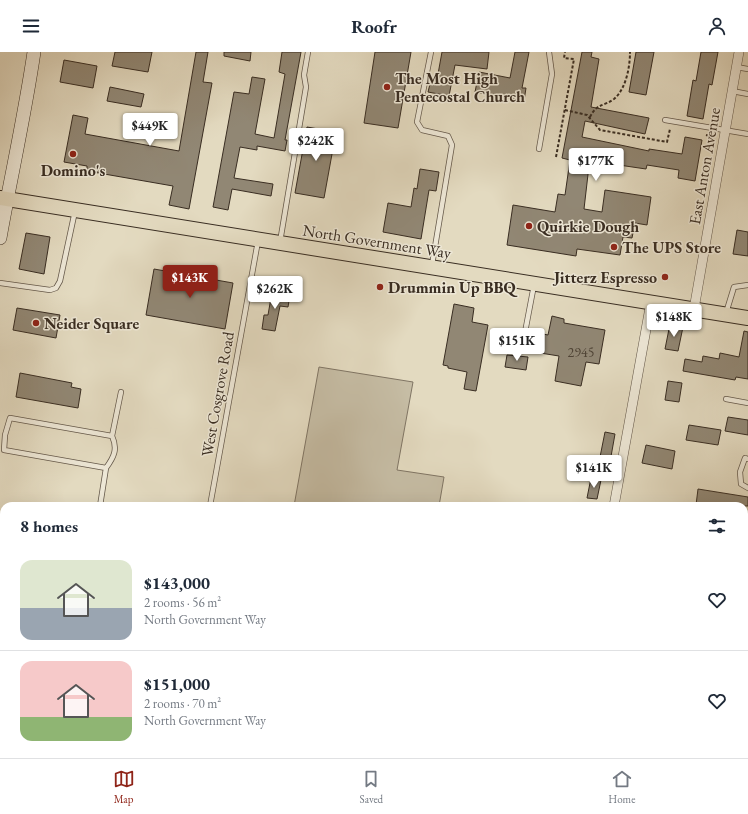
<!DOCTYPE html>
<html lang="en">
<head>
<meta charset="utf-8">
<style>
  body { margin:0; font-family:"EB Garamond",serif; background:#f2f2f3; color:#1f2937; height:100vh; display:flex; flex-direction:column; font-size:15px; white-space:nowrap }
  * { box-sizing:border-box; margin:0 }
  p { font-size:13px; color:#747a83 }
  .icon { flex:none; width:22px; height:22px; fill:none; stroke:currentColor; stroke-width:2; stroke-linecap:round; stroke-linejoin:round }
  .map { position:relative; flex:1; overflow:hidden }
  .side { position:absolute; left:0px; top:450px; width:748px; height:256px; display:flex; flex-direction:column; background:#fff; border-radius:12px 12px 0 0; box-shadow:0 4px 16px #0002 }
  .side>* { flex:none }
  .price { position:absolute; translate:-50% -34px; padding:0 9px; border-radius:4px; background:#fff; color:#222; font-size:13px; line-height:26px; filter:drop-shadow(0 1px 2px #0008) }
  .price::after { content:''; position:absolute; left:50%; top:24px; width:12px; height:9px; margin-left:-6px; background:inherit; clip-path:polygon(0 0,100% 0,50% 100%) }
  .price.current { background:#8f2418; color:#fff }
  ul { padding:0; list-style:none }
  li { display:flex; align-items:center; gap:12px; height:100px; padding:0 20px }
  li+li { border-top:1px solid #e0e1e3 }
  li span { display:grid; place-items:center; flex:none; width:112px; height:80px; border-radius:12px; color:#555 }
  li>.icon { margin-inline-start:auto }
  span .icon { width:48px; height:48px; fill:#fffc; stroke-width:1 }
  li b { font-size:17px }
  h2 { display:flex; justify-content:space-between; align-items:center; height:48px; padding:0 20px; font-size:17px }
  header { display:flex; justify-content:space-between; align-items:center; height:52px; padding:0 20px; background:#fff; font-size:18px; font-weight:700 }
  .dock { display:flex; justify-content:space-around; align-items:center; height:56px; border-top:1px solid #e0e1e3; background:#fff; font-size:11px; color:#747a83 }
  .dock a { display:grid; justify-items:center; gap:2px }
  .dock .current { color:#8f2418 }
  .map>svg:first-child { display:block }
  .green { fill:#c6bda5; stroke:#807564 }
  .building { fill:#918774; stroke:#392d22 }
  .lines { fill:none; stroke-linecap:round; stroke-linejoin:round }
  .lane-casing { stroke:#64584a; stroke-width:6 }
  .street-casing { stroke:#64584a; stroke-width:10 }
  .secondary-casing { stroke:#392d22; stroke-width:14 }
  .primary-casing { stroke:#392d22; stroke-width:16 }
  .path { stroke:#392d22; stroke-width:2; stroke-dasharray:3 2; stroke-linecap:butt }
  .lane { stroke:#ede7d6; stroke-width:4.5 }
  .street { stroke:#ede7d6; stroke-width:9 }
  .secondary { stroke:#ede7d6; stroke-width:13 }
  .primary { stroke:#e3dac0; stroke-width:14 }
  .poi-dot { fill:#8f2418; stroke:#ede7d6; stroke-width:1.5 }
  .labels { text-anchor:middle; stroke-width:3; stroke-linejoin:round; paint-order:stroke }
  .number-label { font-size:14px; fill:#4f4436 }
  .poi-label { font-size:16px; font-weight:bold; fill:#392d22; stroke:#ede7d6; text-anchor:start }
  .street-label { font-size:16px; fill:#392d22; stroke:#ede7d6 }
</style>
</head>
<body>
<header><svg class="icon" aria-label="menu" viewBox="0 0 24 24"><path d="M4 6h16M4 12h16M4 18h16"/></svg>Roofr<svg class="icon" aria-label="person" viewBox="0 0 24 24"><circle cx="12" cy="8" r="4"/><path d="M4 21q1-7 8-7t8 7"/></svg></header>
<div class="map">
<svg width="748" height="706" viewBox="0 0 748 706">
  <rect width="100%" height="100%" fill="#e3dac0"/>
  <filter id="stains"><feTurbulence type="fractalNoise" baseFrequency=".005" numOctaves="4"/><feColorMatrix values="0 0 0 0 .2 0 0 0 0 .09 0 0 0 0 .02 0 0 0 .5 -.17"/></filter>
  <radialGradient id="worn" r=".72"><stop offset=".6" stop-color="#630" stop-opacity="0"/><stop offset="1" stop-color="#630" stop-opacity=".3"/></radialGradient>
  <!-- green -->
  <path class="green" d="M319,315L413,330L397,418L444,425L439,454H294Z"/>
  <!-- building -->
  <path class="building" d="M115,0H152L148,20L112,14Z
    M196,0H208L203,30L212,31L189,157L169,153L173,134L87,119V114L64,110L73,63L88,66L85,82L179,99Z
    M224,0H251L250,9L224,4Z
    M282,0H301L285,88H287L285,99L257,94V98L240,95L234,126L273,132L271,144L232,137L228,158L213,155L234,40L249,42L252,25L265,27L255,82L274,86L285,22L279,20Z
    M375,0H411L398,76L364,71Z
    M442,0H489L487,17L455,13L449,44L428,40L430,32L436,33Z
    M515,0H529L522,36H526L524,49L475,40L479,20L510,26Z
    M582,0H592L591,5L599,7L591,55L649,66L645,82L585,69L582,85L649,99V97L682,102L685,85L702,88L695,129L678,126L679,118L647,113L646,117L612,112V109L590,105L584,157L602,160L605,138L651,145L647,173L635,171L632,186L623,185L620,203L577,197L576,204L507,193L513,153L555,160L558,142L565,143L570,108L562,106Z
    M636,0H654L646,43L629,40Z
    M701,0H718L712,33L709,32L703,67L687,64L693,28L696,29Z
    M64,8L97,14L93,36L60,30Z
    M110,35L144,42L141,55L107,49Z
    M307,75L336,80L324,146L295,141Z
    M420,117L439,120L436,139L429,138L421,187L383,180L388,151L411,155L414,136L417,137Z
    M737,178L748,180V204L733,202Z
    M26,181L50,185L44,222L19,217Z
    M154,217L233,231L225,277L146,263Z
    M272,240L290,243L288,255L280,254L275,279L262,277L264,263H268Z
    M454,252L474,256L472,270L488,273L476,339L464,337L467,320L448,316V314L443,313Z
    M17,256L60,263L56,286L13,278Z
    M552,264L564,267V271L605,278L599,312L586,310L581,334L555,329L559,304L534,300L538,281L548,283Z
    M670,272L683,275L678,299L665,297Z
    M744,279L748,280V327L736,325L735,328L683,319L685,307L702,310L703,304L719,307L720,301L739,305Z
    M507,303L528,305L526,318L505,315Z
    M20,321L72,331L71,335L81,337L78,356L16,345Z
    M668,329L682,331L679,350L665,348Z
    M728,365L748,368V383L725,379Z
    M689,373L721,378L718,393L686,388Z
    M605,380L615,382L607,427L596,425Z
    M646,393L675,399L672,417L642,411Z
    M591,426L601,428L597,447L587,446Z
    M698,437L748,445V454L696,453Z"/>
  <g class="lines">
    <defs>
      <path id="lane" d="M431,0L417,70L422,78L448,84L452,93L432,213
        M736,15L748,17
        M732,39L748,42
        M665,68L748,82
        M539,97L552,22L549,0
        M280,190L306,35L304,23L308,0
        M0,231L50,238L56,236L60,229L75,159
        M726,261L734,235L748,233
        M522,296L534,233
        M726,347L748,351
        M10,366L112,384C118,397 114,405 106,416L4,398L5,383Z
        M112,384L121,340
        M748,407L745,406L740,420L741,432L748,436
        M100,454L106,416
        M210,454L258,189
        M0,477H4
        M0,552L4,526
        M0,582L4,583
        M0,631H4
        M744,667L748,668
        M0,695H4
        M159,706L160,702
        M285,706L286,702"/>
      <path id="street" d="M694,257L739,0
        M614,454L651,250
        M744,637L748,616
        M217,702L241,706
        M318,706L319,702
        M450,706L451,702
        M606,706L607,702
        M731,706L732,702"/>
      <path id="secondary" d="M0,186C11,124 25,62 34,0"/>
      <path id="primary" d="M0,146L748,266"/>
    </defs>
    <!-- lane casing -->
    <use href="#lane" class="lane-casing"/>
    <!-- street casing -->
    <use href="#street" class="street-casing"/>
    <!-- secondary casing -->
    <use href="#secondary" class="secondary-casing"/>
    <!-- primary casing -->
    <use href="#primary" class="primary-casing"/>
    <!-- path -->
    <path class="path" d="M565,58L587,63L600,78L667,90L670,77
      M590,65C597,51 603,55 614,47C626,37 630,15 630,0
      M706,83L713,85
      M556,105L574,7L564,6L565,0"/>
    <!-- lane -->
    <use href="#lane" class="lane"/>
    <!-- street -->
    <use href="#street" class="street"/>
    <!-- secondary -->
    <use href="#secondary" class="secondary"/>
    <!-- primary -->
    <use href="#primary" class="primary"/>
  </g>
  <!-- markers -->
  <g class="poi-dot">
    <circle cx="387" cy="35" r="4"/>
    <circle cx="73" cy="102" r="4"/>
    <circle cx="529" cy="174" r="4"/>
    <circle cx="614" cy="195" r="4"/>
    <circle cx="665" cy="225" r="4"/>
    <circle cx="380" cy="235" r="4"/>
    <circle cx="36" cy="271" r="4"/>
  </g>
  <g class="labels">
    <!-- number labels -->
    <g class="number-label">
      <text x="581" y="305">2945</text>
    </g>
    <!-- poi labels -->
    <g class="poi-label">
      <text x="395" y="32">The Most High<tspan x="395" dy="18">Pentecostal Church</tspan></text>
      <text x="73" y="124" text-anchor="middle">Domino's</text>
      <text x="537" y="180">Quirkie Dough</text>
      <text x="622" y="201">The UPS Store</text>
      <text x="657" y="231" text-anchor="end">Jitterz Espresso</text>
      <text x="388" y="241">Drummin Up BBQ</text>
      <text x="44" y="277">Neider Square</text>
    </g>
    <!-- street labels -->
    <g class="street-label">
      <text transform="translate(704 114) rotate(-80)" y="6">East Anton Avenue</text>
      <text transform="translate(377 189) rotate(9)" y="6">North Government Way</text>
      <text transform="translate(217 342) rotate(-80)" y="6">West Cosgrove Road</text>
    </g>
  </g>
  <rect width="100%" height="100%" filter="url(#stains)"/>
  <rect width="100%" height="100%" fill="url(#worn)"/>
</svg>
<b class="price" style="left:150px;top:95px">$449K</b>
<b class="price" style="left:316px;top:110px">$242K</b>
<b class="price" style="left:596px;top:130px">$177K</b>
<b class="price current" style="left:190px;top:247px">$143K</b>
<b class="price" style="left:275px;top:258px">$262K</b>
<b class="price" style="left:674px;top:286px">$148K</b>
<b class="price" style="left:517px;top:310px">$151K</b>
<b class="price" style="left:594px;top:437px">$141K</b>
<section class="side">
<h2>8 homes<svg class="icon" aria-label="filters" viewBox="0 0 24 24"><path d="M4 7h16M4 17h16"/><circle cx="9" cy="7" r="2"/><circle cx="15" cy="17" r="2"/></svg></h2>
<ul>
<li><span style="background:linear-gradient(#dfe7d0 60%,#9aa5b1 0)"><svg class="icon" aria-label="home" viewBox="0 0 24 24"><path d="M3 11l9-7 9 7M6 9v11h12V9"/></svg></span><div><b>$143,000</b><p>2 rooms · 56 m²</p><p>North Government Way</p></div><svg class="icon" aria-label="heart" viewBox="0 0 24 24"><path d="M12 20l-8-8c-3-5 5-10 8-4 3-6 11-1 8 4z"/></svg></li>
<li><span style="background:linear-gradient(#f6c9c9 70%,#8fb573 0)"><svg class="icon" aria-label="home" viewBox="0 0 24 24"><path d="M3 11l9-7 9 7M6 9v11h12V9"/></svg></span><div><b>$151,000</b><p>2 rooms · 70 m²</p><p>North Government Way</p></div><svg class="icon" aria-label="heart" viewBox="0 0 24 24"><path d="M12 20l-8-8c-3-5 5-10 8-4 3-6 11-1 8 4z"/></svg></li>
</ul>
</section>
</div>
<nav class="dock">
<a class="current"><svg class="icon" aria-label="map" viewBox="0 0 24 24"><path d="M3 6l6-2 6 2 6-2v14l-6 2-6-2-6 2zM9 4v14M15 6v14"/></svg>Map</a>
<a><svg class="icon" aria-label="saved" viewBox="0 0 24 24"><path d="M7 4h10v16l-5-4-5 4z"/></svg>Saved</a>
<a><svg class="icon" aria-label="home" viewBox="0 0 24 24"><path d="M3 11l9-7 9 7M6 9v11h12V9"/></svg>Home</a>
</nav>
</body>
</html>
